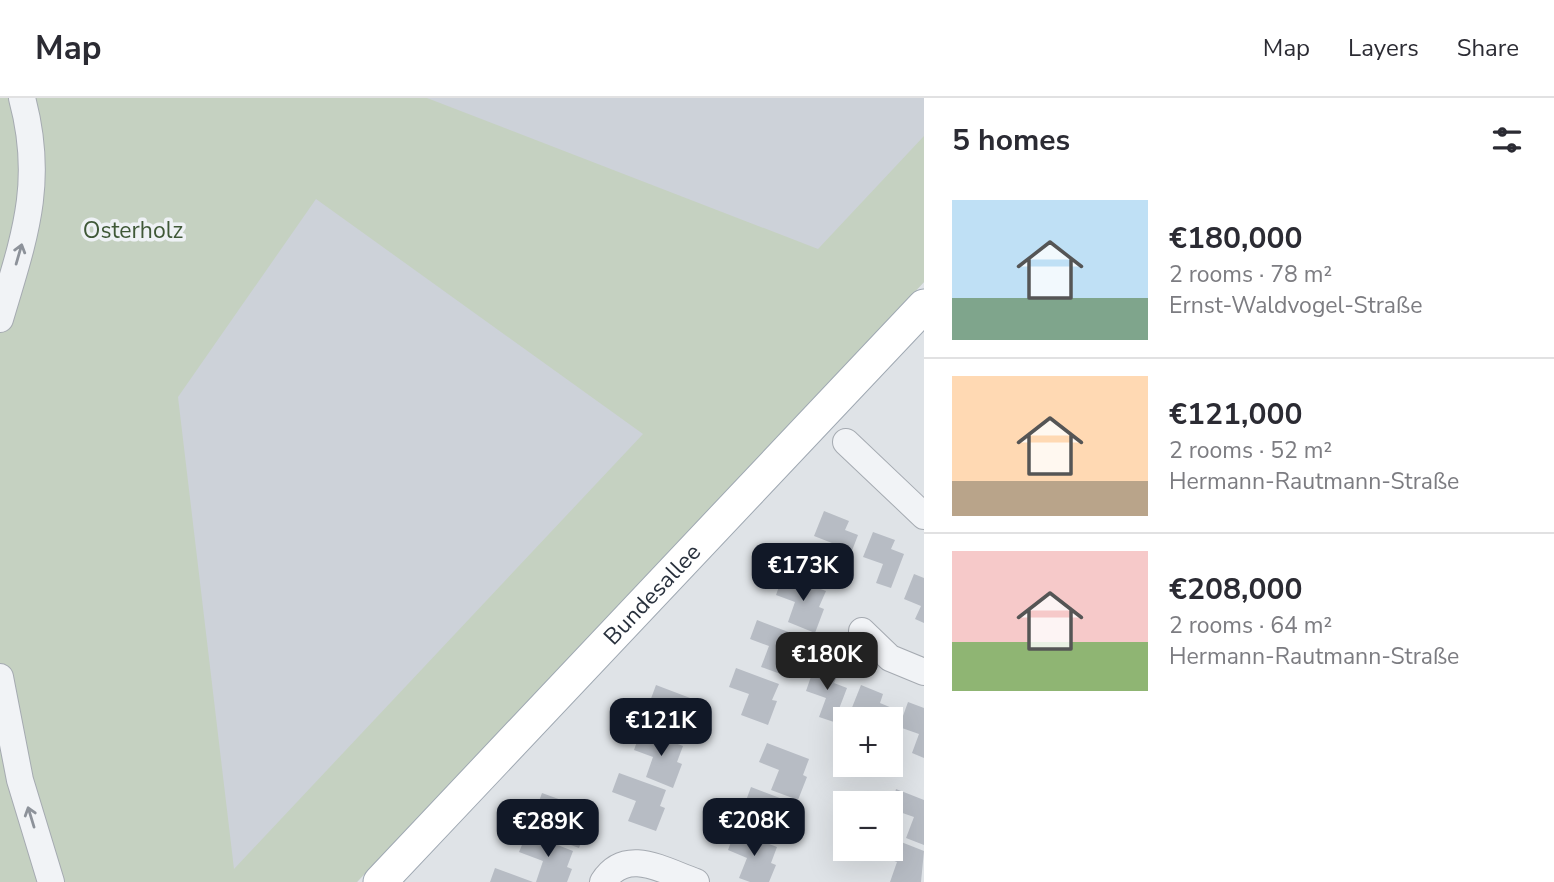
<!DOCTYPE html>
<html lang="en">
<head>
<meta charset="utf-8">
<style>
  body { margin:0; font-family:"Nunito Sans",sans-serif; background:#f7f7f7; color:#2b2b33; height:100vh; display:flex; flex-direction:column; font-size:26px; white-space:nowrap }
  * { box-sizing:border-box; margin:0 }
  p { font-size:23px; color:#7c7c81 }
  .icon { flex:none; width:38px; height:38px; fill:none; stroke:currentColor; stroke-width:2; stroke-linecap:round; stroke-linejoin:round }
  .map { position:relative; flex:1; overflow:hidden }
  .drawer { display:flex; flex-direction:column; background:#fff; width:630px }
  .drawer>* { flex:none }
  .tools { position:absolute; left:833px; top:609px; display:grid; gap:14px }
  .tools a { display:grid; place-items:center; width:70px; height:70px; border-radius:0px; background:#fff; box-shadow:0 7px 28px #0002; font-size:35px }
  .price { position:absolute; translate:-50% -60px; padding:0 16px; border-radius:14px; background:#111827; color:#fff; font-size:23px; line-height:46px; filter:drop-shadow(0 2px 4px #0008) }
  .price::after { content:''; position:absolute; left:50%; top:42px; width:21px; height:16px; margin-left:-10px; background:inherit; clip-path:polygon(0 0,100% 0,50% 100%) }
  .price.selected { background:#222; color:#fff }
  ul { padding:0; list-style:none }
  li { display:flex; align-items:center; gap:21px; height:175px; padding:0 28px }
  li+li { border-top:2px solid #e1e1e2 }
  li span { display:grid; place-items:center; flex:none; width:196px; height:140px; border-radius:0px; color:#555 }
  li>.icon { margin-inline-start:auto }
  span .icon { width:84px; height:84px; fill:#fffc; stroke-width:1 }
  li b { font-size:30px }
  h2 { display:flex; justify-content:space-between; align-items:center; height:84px; padding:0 28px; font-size:30px }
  header { display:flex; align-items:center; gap:42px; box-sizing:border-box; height:98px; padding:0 35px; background:#fff; border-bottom:2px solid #e1e1e2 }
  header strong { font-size:33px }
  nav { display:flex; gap:38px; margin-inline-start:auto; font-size:24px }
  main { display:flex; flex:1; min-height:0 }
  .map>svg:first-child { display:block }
  .built { fill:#cdd2d9 }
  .green { fill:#c5d1c1; fill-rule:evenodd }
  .building { fill:#b7bcc4 }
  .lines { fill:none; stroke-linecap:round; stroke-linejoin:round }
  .minor-casing { stroke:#a5aab1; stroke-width:28 }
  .major-casing { stroke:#9fa8b2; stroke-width:35 }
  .minor { stroke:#f1f3f6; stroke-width:26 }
  .major { stroke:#fff; stroke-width:33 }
  .oneway { stroke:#8d929a }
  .labels { text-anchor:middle; stroke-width:7; stroke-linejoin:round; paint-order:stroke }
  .park-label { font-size:23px; fill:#3f5837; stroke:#eef1f5 }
  .street-label { font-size:23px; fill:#29313d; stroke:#eef1f5 }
</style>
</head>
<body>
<header>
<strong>Map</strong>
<nav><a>Map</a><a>Layers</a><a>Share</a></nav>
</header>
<main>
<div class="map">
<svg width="924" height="784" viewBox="0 0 924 784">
  <rect width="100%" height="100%" fill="#dfe3e7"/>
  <!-- built -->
  <path class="built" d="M0,0H924V184L357,784H0Z"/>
  <!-- green -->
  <path class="green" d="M0,0H427L818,151L924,38V184L357,784H0ZM316,101L643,336L234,771L178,299Z"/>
  <!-- building -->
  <path class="building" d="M824,413L849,423L845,432L858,437L845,471L830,466L837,447L814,438Z
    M873,434L895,442L891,451L904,456L891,490L876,485L883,466L863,459Z
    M914,476L924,480V525L915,521L921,508L904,501Z
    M783,477L826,493L819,509L824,511L815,535L788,524L795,504L776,497Z
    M757,522L799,538L793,554L798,556L789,579L761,569L769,548L750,541Z
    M815,567L838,576L834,585L847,590L834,624L819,619L826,600L806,593Z
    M736,570L779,586L772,602L777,603L768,627L741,617L749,596L729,589Z
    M656,587L698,603L692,619L697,621L688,644L661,634L668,613L649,606Z
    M861,587L883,596L880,605L892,610L888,621H871L851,612Z
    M908,604L924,610V660L912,655L919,636L899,629Z
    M641,632L683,648L677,664L682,666L673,690L646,679L653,659L634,652Z
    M767,645L809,661L803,677L807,679L798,702L771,692L779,672L759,664Z
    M619,675L666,692L660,708L665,710L656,733L628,723L636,703L612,694Z
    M751,689L793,705L787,721L791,723L783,746L755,736L763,716L744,708Z
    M896,691L924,702V747L906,740L914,719L891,711Z
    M542,695L589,712L583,728L587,730L579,750L552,740L559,723L535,714Z
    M735,733L777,749L771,765L776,767L769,784H750L739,780L747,760L728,752Z
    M527,735L573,753L567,769L572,771L567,784H536L543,763L519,754Z
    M891,740L924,753L921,784H890L897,764L873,755L874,751H891Z
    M495,770L533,784H490Z"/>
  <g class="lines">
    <defs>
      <path id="minor" d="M0,221C24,140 45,85 22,0
        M846,344L924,418
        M862,533L890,560L924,574
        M0,579L20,682L51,784
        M603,784C626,748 664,773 696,784"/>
      <g id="major">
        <path id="s1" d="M380,784L924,208"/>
      </g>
    </defs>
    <!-- minor casing -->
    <use href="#minor" class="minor-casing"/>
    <!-- major casing -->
    <use href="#major" class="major-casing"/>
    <!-- minor -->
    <use href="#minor" class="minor"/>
    <!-- major -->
    <use href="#major" class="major"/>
  </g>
  <!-- one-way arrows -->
  <defs><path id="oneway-shaft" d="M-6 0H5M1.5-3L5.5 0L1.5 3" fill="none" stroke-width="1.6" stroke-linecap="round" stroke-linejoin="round" transform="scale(1.75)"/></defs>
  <g class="oneway">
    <use href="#oneway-shaft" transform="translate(19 156) rotate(-74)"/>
    <use href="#oneway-shaft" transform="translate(31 719) rotate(-107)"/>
  </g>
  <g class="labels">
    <!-- park labels -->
    <g class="park-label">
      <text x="133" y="140">Osterholz</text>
    </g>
    <!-- street labels -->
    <g class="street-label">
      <text dy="8" stroke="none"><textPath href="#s1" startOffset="396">Bundesallee</textPath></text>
    </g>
  </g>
</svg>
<div class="tools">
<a>+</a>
<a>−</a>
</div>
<b class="price" style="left:803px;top:505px">€173K</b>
<b class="price selected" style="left:827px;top:594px">€180K</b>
<b class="price" style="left:661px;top:660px">€121K</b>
<b class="price" style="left:754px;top:760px">€208K</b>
<b class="price" style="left:548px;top:761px">€289K</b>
</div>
<section class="drawer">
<h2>5 homes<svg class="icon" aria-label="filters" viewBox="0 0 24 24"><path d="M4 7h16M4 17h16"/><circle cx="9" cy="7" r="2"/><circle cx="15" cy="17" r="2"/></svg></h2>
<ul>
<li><span style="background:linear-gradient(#bfe0f5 70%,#7fa58c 0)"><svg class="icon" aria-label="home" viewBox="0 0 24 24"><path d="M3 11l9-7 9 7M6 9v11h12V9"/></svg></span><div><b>€180,000</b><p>2 rooms · 78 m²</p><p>Ernst-Waldvogel-Straße</p></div></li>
<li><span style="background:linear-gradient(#ffd9b3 75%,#b9a48a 0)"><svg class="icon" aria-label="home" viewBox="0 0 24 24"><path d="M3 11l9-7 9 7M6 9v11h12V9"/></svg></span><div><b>€121,000</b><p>2 rooms · 52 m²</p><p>Hermann-Rautmann-Straße</p></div></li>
<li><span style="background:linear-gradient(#f6c9c9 65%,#8fb573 0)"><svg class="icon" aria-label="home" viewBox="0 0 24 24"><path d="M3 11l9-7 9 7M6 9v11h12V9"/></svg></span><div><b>€208,000</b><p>2 rooms · 64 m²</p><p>Hermann-Rautmann-Straße</p></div></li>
</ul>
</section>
</main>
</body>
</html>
